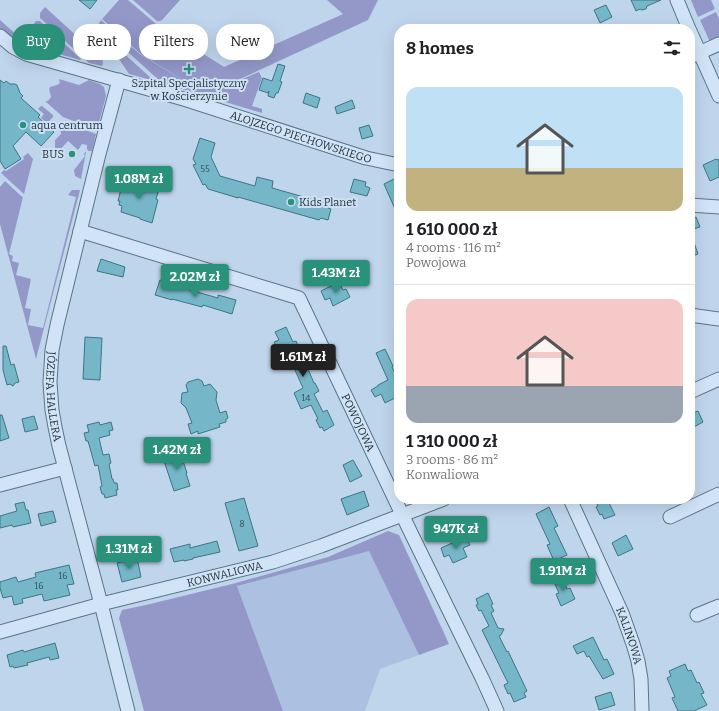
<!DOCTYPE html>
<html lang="en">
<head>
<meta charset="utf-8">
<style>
  body { margin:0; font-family:Bitter,serif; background:#f2f2f2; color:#202124; height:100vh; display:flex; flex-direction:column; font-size:15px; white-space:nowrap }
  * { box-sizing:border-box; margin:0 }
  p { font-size:13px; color:#757577 }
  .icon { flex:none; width:22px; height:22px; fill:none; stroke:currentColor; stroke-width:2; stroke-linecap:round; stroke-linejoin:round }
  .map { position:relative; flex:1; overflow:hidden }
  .details { position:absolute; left:394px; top:24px; width:301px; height:480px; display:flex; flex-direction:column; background:#fff; border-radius:16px; box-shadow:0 4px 16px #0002 }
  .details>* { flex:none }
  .top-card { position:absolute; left:12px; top:24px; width:322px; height:36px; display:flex; gap:8px }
  .price { position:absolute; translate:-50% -34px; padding:0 9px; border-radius:4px; background:#2a917b; color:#fff; font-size:13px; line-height:26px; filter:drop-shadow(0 1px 2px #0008) }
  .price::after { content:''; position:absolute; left:50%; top:24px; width:12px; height:9px; margin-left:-6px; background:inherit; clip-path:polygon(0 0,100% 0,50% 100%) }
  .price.on { background:#222; color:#fff }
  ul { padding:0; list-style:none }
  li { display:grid; align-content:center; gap:8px; height:212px; padding:0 12px }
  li+li { border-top:1px solid #e0e0e0 }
  li span { display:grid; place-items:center; height:124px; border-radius:12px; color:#555 }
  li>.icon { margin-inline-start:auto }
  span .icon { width:72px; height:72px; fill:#fffc; stroke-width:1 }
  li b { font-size:17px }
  h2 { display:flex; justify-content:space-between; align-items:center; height:48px; padding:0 12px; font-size:17px }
  .chip { padding:0 14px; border-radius:16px; background:#fff; box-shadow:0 4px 16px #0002; font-size:14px; line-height:36px }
  .chip.on { background:#2a917b; color:#fff }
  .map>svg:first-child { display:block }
  .farmland { fill:#acc0e1 }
  .green { fill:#9398c9 }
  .building { fill:#75b7c9; stroke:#3e7582 }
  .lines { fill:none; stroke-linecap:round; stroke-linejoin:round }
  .minor-casing { stroke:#587584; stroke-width:15 }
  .minor { stroke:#d1e4f7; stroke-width:13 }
  .poi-dot { fill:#2a917b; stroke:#cee1f4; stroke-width:1.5 }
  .labels { text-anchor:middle; stroke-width:4; stroke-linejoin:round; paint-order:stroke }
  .number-label { font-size:9px; fill:#325058 }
  .poi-label { font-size:11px; fill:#1c2d33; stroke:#cee1f4; text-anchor:start }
  .street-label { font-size:11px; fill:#1c2d33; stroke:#cee1f4 }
</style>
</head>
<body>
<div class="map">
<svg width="719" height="711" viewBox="0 0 719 711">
  <rect width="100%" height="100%" fill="#bfd5ec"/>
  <!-- farmland -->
  <path class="farmland" d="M369,550L419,655L380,669L365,711H283L237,586Z"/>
  <!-- green -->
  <path class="green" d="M119,0H128L169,35L202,53L224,67L343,14L327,0H378L368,20L214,91L259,72L262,78L252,106L262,109V113L162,83L98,25L101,20L141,55L206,94L142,55L102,19Z
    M133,0H180L162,20L160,21H157Z
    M691,0H711L715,9L698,17Z
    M45,7L102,59L103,62L102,66L89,63L40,18V13Z
    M716,12L719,19V39L710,42L700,20Z
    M0,20L30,47L29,48L19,44L0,30Z
    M36,21H40L81,59L80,60L38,48L25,37V34Z
    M97,29L152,79L151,80L129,74L109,44L98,34Z
    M59,79L79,85L89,80L100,84L104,87L106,96L97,130L63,117L45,101H48L51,97C51,94 48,91 50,87L57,85L60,83Z
    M41,106H42L53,115V117L47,123L41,118L44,114L38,109Z
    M60,121H62L96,134L92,151H88L87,149V145L82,144L78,150L68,141L58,152L57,151V149L55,148V140L61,134Z
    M85,152H86L81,179L75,176L74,170L85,156L84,155Z
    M28,153L33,159L24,194L1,173L4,170L6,171L24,159L23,157Z
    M5,181L21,196L23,197L9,254L13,256L12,261L19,263L16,275L31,279L25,308L31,309L28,325L43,328L76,197L68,195L72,190H80L36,359L0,224V187Z
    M388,531L399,535L449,644L419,655L369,551L237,586L283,711H144L119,618L122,610L146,605L236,583L328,557Z"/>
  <!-- building -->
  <path class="building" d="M79,0H97L90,9Z
    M631,0H661L647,6L646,9L642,10L640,9L636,11Z
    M606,5L612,17L600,23L594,10Z
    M278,64L285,66L280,81L282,82L278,93H276L274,98L268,96L269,91L268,93L259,90L263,78L272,81Z
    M0,80L4,83L6,81L10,84H15L17,85L20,93L23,96L21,98L40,115L38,117L54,132L41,146L26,132L13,146L21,159L5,169L0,161Z
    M306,93L320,98L317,108L303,103Z
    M352,100L355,108L337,114L335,107Z
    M369,125L373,136L362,139L359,128Z
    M200,138L215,143L211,157L220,176L255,186L257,177L273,181L272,188L325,203L324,206L331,209L328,220L321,218L319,220L238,197V198L208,189L205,184L203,185L193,165L196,164L193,159Z
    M716,159L717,160L719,159V177L710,181L703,165Z
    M127,177L139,181V183L159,189L156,199L158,200L152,223L140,219V218L121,212L122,206L119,205L120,201H118L121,189L124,190Z
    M354,179L366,182L365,186L370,188L367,196L350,192Z
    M394,179L399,190V218L384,184Z
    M696,217L700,227L690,230V220Z
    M690,234H691L698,254L690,257Z
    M101,259L125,267L123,277L97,271Z
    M160,280L176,286L218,298V295L236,300L232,314L203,305L202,307L172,299V300L155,295Z
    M339,282L343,290L346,289L350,297L333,306L330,298L325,300L321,291Z
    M286,327L293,342L296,341L314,383H315L319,391L314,394L323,412L327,410L334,425L324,431L322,427L320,428L316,420L318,419L311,405L301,409L294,393L303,388L287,352L282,354L280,349L278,350L274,342L279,340L275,332Z
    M85,337L102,338L100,380L83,379Z
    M3,346H6L11,365L14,364L19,382L15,383L13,386L10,384L7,385L3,370Z
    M385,349L393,366L392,367L399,381V388L396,389L399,396L385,403L381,394L375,397L371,390L378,386V385L388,380L376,353Z
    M198,379L202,381L204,386L210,384L217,392L216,400L220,413L226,411L228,418L226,419V422L219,424L220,427L198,434V431L191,434L188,424L192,423L186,408L181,403L182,393L188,392L186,385L188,382Z
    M698,411L703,422L690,429V414Z
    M0,415H2L9,438L0,441Z
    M34,416L38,429L25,432L22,419Z
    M99,422L100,425L111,422L113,430L109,431L110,435L99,438L103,455L109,454L111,463L109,464L112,479H113L114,483H117L118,490H116L117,495L105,498L104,494H102L100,487L102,486L98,465L95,466L88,441H86L84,433L89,432L87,425Z
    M175,452L176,456L181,455L187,473H186L190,486L174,491L164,461L166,460L164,456Z
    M353,460L362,476L350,482L343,465Z
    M364,491L369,506L347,515L341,499Z
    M244,498L258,546L239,551L225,503Z
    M595,499H607L615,515L604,519L602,514L600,515L596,507L598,506Z
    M24,502L26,510H28L31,523L13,527L12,525L0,528V516L17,511L15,504Z
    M549,507L558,526L554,528L567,555L554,561L547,545L550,544L536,514Z
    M53,511L56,522L41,526L38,514Z
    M626,535L633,549L618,556L612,543Z
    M466,537L470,545L463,548L467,557L453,563L449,555L444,557L441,548Z
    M217,541L220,552L193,558V559L184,561V560L174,562L170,549L190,544V548Z
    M137,558L141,577L122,582L117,563Z
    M69,565L74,584L67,585L70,595L44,601L42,594L22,599L23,603L14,605L12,596L3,598L0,588V582L16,577L18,582L36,577L35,573Z
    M562,576L567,589L570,588L575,599L561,606L556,594L559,593L553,580Z
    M488,593L493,604L491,605L494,611L491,613L498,628L504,629L501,635L499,636L507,652L508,651L527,691L524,693L526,697L514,702L510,693L508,694L504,685L508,683L482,630L489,626L481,610L479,611L476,605L478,604L476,599Z
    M593,637L604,660L607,659L614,674L603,679L589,656L587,657L584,651L577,654L573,646Z
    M55,643L59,658L50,660L49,657L27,663L28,665L14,668L13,666L10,667L7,655L23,650L24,652Z
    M685,664L688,671L691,670L697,683L699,682L704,693L701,694L707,705L694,711H678L672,698L675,697L667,678L671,676L669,671Z
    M611,692L615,705L599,710L595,697Z"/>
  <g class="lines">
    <defs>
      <g id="minor">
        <path d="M677,0L689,29"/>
        <path d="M690,31L719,96"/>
        <path id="s1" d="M0,36L13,47L26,54L187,100L366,158L399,165"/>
        <path d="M690,57L719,44"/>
        <path id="s2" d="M119,80L99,154L57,325L52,350L50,382L52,410L55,427L59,446L101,604L128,711"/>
        <path d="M690,205L719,207"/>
        <path id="s3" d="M80,231L299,298L410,531L482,678L497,711"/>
        <path d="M690,315L719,319"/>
        <path d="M690,392L719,379"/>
        <path d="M0,485L65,468"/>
        <path id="s4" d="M570,499L622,613L633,644L638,661L641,679L642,711"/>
        <path d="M670,517L719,494"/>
        <path d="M697,615L719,606"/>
        <path id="s5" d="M0,632L101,604L273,562L321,546L444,499"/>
      </g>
    </defs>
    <!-- minor casing -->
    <use href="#minor" class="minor-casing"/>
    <!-- minor -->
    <use href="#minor" class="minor"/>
  </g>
  <!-- markers -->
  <g class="poi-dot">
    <path d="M187 63h4v4h4v4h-4v4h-4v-4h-4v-4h4z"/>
    <circle cx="23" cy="125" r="4"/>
    <circle cx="72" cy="154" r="4"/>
    <circle cx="291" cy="202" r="4"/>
  </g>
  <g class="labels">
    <!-- number labels -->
    <g class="number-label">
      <text x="205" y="172">55</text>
      <text x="306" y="401">14</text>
      <text x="242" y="527">8</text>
      <text x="63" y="579">16</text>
      <text x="39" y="589">16</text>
    </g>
    <!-- poi labels -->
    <g class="poi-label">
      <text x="189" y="87" text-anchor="middle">Szpital Specjalistyczny<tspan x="189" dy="13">w Kościerzynie</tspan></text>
      <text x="31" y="129">aqua centrum</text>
      <text x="64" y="158" text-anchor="end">BUS</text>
      <text x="299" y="206">Kids Planet</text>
    </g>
    <!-- street labels -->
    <g class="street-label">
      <text dy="4" stroke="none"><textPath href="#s1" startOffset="319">ALOJZEGO PIECHOWSKIEGO</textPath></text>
      <text dy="4" stroke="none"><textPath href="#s2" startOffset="325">JÓZEFA HALLERA</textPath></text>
      <text dy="4" stroke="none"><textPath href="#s3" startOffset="367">POWOJOWA</textPath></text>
      <text dy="4" stroke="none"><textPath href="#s5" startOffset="232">KONWALIOWA</textPath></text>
      <text dy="4" stroke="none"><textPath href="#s4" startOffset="149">KALINOWA</textPath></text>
    </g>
  </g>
</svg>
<b class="price" style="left:139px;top:200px">1.08M zł</b>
<b class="price" style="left:336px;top:294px">1.43M zł</b>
<b class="price" style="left:195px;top:298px">2.02M zł</b>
<b class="price on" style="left:303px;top:378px">1.61M zł</b>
<b class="price" style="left:177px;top:471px">1.42M zł</b>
<b class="price" style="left:456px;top:550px">947K zł</b>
<b class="price" style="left:129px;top:570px">1.31M zł</b>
<b class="price" style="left:563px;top:592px">1.91M zł</b>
<div class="top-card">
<a class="chip on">Buy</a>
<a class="chip">Rent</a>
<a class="chip">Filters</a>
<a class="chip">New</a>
</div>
<section class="details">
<h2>8 homes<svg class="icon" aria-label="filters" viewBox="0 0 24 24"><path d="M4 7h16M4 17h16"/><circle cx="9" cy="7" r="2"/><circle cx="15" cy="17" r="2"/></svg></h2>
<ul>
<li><span style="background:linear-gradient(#bfe0f5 65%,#c2b280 0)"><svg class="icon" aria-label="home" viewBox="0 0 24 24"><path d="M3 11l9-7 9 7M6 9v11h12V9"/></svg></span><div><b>1 610 000 zł</b><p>4 rooms · 116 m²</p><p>Powojowa</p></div></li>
<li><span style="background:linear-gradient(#f6c9c9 70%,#9aa5b1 0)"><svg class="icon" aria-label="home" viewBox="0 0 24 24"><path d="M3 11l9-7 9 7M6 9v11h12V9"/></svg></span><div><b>1 310 000 zł</b><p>3 rooms · 86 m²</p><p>Konwaliowa</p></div></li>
</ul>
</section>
</div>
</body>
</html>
